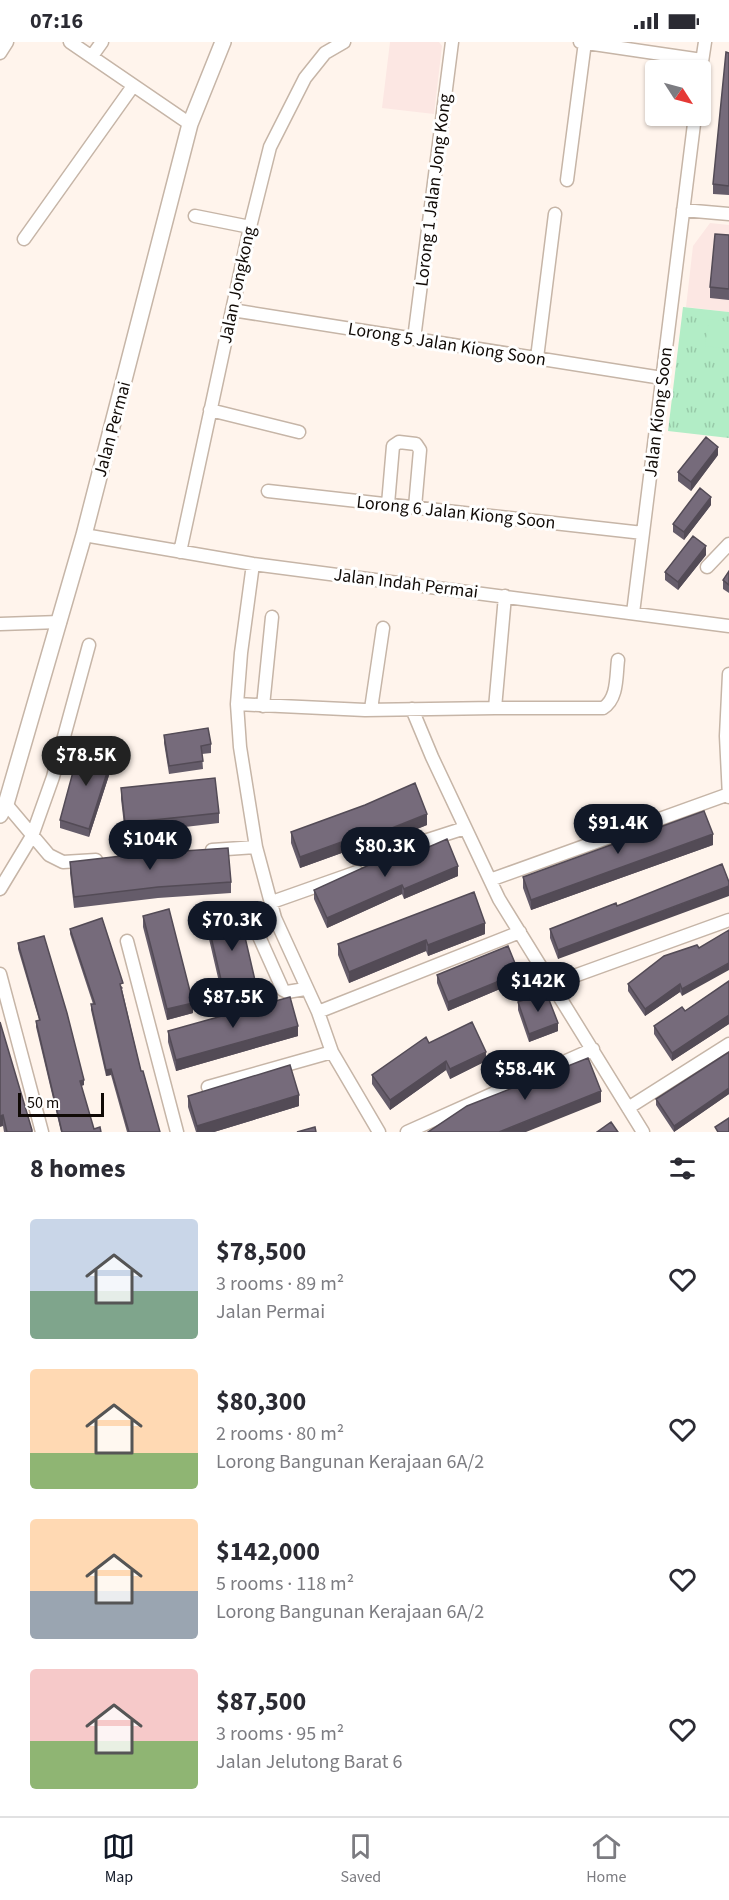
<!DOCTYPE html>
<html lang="en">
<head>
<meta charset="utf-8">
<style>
  body { margin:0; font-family:"Source Sans 3",sans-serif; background:#f7f7f7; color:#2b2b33; height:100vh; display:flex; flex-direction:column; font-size:22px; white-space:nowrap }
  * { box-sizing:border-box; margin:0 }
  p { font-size:20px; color:#7c7c81 }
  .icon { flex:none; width:33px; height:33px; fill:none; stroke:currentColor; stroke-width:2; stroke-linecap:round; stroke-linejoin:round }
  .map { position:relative; height:1090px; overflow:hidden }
  .sheet { display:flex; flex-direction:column; background:#fff; flex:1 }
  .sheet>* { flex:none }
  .needle { width:39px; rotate:126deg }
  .tools { position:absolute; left:645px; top:18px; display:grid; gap:12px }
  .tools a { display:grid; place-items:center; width:66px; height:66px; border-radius:6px; background:#fff; box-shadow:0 2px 4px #0004; font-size:30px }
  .scale { position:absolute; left:18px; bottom:15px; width:86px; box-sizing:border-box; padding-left:6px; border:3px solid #100a06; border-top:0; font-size:16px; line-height:21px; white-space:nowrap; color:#100a06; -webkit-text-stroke:4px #fff; paint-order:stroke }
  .price { position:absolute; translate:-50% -51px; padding:0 14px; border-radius:21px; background:#111827; color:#fff; font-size:20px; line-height:39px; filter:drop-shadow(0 2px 3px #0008) }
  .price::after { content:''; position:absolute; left:50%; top:36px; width:18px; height:14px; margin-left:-9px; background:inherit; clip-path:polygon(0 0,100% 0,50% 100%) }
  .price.current { background:#222; color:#fff }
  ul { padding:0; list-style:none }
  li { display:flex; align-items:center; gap:18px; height:150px; padding:0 30px }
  li span { display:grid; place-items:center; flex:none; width:168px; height:120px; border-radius:6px; color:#555 }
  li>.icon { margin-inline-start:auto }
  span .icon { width:72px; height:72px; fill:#fffc; stroke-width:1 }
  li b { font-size:26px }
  h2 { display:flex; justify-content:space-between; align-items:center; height:72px; padding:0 30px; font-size:26px }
  .status { display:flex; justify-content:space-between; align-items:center; height:42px; padding:0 30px; background:#fff; direction:ltr }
  .status svg { height:16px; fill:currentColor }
  .tabs { display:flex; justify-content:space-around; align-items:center; height:84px; border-top:2px solid #e1e1e2; background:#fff; font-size:16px; color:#7c7c81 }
  .tabs a { display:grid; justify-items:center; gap:3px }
  .tabs .current { color:#111827 }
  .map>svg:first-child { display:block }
  .commercial { fill:#fce7e3 }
  .park { fill:url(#park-tufts) }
  .garden { fill:#b2edc6 }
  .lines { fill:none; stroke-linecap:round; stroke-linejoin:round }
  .minor-casing { stroke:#c6b5a7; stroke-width:15 }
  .tertiary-casing { stroke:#c6b5a7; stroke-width:18 }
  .minor { stroke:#fff; stroke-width:12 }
  .tertiary { stroke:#fff; stroke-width:15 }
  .wall { fill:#655c6a }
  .shaded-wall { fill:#534b56 }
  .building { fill:#766b7b; stroke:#534b56; stroke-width:1.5 }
  .labels { text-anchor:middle; stroke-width:6; stroke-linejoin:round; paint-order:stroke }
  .street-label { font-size:18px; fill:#100a06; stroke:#fff }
</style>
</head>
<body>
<div class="status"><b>07:16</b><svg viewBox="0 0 49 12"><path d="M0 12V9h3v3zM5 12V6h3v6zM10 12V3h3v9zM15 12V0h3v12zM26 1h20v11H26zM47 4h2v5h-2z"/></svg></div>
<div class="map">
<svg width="729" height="1090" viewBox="0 0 729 1090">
  <defs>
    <pattern id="park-tufts" width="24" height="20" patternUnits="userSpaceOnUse" patternTransform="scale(1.5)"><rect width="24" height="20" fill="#b2edc6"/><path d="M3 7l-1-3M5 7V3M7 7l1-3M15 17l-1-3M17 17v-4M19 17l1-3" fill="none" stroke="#98caa9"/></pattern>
  </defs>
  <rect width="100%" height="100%" fill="#fff4ec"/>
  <!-- commercial -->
  <path class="commercial" d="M390,0H439L442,4L434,72L382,66Z
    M710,181L729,183V270L686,265L693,204Z"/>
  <!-- park -->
  <path class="park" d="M683,265L729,270V396L668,389Z"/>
  <!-- garden -->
  <path class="garden" d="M709,277L729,280V307L705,304Z"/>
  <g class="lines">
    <defs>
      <path id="minor" d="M70,0L190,82
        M580,0L702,18
        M0,11L7,0
        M92,14L102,0
        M700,33L705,0
        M567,138L585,0
        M683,168L729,172
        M195,174L250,185
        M24,197L133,44
        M232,268L662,336
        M414,297L452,0
        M537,316L555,172
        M210,368L299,390
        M268,449L643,491
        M388,462L393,404L399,400L416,402L420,408L415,465
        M84,493L253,522L729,584
        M180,510L250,185L270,105L305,36L325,11L344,0
        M253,522L241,611L237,662L240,705L256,805L275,876L318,970L332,1010L379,1090
        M707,525L729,502
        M505,554L495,666H603C618,657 616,634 618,618
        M633,571L695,74
        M0,582L60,580
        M729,632L726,694L729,755
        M237,662L365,668L495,666
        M263,664L272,575
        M371,667L383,586
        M412,667L432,715L499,857L643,1090
        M6,762L49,813L63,820L96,818
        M406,805L465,786
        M212,808L256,805
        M490,838L729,752
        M0,847L32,794L53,735L89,603
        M272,860L357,830
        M275,876L259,879L256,884L257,890L283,948L287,950L305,947
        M127,899L177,1090
        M0,932L42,1090
        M552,942L729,878
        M318,970L520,890
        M208,1045L332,1010
        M628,1066L729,1002
        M407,1090L593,1007"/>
      <path id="tertiary" d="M0,773L6,762L84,493L190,82L223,0"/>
    </defs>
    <!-- minor casing -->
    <use href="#minor" class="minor-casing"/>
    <!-- tertiary casing -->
    <use href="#tertiary" class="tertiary-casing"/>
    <!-- minor -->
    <use href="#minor" class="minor"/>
    <!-- tertiary -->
    <use href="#tertiary" class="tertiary"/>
  </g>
  <!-- wall -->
  <path class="wall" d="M729,11V153L713,152V142Z
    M729,193V258L710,256V245Z
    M718,413L691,449L678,439V430Z
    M711,463L684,498L673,490V482Z
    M706,513L678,548L665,538V530Z
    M729,529V551L723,547V538Z
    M164,693L211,702V711L202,712L203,727L169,732L164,701Z
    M113,721L89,795L60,786V778Z
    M121,746L219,771V781L125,792L121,757Z
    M427,783L377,803L375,799L300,826L291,801V790Z
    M713,803L531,868L523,846V835Z
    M70,820L231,840V851L158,856L74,866L70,831Z
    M383,825L458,834L404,857L402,852L327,886L314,857V848Z
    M616,861L558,917L550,896V887Z
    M206,873L257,958L225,966L206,884Z
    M143,874L193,971L167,978L143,885Z
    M70,887L123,946L122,947L141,1029L160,1090H127L111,1033L106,1034L91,968V962H93L70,892Z
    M485,892L428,914L426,909L349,941L338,913V902Z
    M18,901L84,1043L81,1044L94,1087L101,1090H61L36,985V979L39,978L18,907Z
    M697,903L682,954L680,950L645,974L628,949V942Z
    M437,933L519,939L448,969L437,941Z
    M729,939V982L672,1019L654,992V984L685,969Z
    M518,960L558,989L529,1000L518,968Z
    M0,980L32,1090H4L3,1084Z
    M168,989L298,994L176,1029L168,1000Z
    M429,1001L486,1019L450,1037L446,1028L390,1068L372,1042V1033Z
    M729,1052L674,1090L656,1063V1057Z
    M188,1054L299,1064L214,1090H196L188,1065Z"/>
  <!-- shaded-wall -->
  <path class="shaded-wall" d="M718,405V413L691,449V440Z
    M711,455V463L684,498V490Z
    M706,504V513L678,548V540Z
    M113,712V721L89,795V787Z
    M427,772V783L377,803V792Z
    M375,788V799L300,826V815Z
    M713,792V803L531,868V858Z
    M458,824V834L404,857V847Z
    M402,843V852L327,886V876Z
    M729,844V854L558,917V908Z
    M485,881V892L428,914V903Z
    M426,898V909L349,941V930Z
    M729,921V928L682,954V947Z
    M519,931V939L448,969V960Z
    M680,942V950L645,974V967Z
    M257,947V958L225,966V955Z
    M193,961V971L167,978V967Z
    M729,973V982L672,1019V1011Z
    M558,981V989L529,1000V992Z
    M298,984V994L176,1029V1018Z
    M486,1010V1019L450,1037V1027Z
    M446,1019V1028L390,1068V1058Z
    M111,1027V1033L106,1034V1028Z
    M84,1038V1043L80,1044V1039Z
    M729,1046V1052L674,1090V1084Z
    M601,1049V1060L526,1090H499Z
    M299,1053V1064L214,1090H197V1084Z
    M3,1073V1084L0,1085V1074Z"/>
  <!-- building -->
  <path class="building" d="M726,10L729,11V144L713,142Z
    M715,192L729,193V247L710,245Z
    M706,395L718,405L691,440L678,430Z
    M700,446L711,455L684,490L673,482Z
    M693,494L706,504L678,540L665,530Z
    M729,529V543L723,538Z
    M208,686L211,702L201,704L203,719L169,724L164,693Z
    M80,704L113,712L89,787L60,778Z
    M215,736L219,771L125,781L121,746Z
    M415,741L427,772L377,792L375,788L300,815L291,790L365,763Z
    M704,769L713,792L531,858L523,835Z
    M447,797L458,824L404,847L402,843L327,876L314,848L380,818L383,825Z
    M228,806L231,840L158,845L74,855L70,820L139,812Z
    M722,822L729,840V844L558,908L550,887L616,861L617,864Z
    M474,850L485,881L428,903L426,898L349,930L338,902Z
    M238,865L257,947L225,955L206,873Z
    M169,867L193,961L167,967L143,874Z
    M102,876L123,941L120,942L141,1029H143L160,1090H129L111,1027L106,1028L91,962H95L70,887Z
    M729,888V921L682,947L680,942L645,967L628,942L664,914L697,903L699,906Z
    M44,894L67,971L84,1038L80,1039L94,1087L100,1085L101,1090H62L36,979L40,978L18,901Z
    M508,904L519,931L448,960L437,933Z
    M729,939V973L672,1011L654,984L682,965L685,969Z
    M546,950L558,981L529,992L518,960Z
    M290,955L298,984L176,1018L168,989Z
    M0,980L32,1088V1090H7L3,1073L0,1074Z
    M472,980L486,1010L450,1027L446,1019L390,1058L372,1033L426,995L429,1001Z
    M729,1010V1046L674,1084L656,1057Z
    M588,1016L601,1049L499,1090H428L467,1064Z
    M290,1023L299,1053L197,1084L188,1054Z
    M729,1076V1090H718L715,1085Z
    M611,1080L618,1090H597Z
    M315,1085L316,1090H297Z"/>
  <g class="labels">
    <!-- street labels -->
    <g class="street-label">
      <text transform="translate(433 148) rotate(-83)" y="6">Lorong 1 Jalan Jong Kong</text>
      <text transform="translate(237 243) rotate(-78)" y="6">Jalan Jongkong</text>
      <text transform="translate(447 302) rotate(9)" y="6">Lorong 5 Jalan Kiong Soon</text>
      <text transform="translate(658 370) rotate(-83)" y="6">Jalan Kiong Soon</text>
      <text transform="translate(112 387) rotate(-75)" y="6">Jalan Permai</text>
      <text transform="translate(456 470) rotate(6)" y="6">Lorong 6 Jalan Kiong Soon</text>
      <text transform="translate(406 541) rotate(7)" y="6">Jalan Indah Permai</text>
    </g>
  </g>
</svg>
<div class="tools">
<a><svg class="needle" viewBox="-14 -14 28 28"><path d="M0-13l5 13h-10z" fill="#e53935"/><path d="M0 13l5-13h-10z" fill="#7c7c81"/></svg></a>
</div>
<div class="scale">50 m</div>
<b class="price current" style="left:86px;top:745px">$78.5K</b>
<b class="price" style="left:618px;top:813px">$91.4K</b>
<b class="price" style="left:150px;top:829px">$104K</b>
<b class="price" style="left:385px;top:836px">$80.3K</b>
<b class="price" style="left:232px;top:910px">$70.3K</b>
<b class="price" style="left:538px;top:971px">$142K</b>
<b class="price" style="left:233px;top:987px">$87.5K</b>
<b class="price" style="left:525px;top:1059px">$58.4K</b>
</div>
<section class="sheet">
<h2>8 homes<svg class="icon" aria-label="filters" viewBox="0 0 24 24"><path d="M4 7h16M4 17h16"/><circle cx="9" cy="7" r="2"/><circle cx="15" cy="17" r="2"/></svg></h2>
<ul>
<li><span style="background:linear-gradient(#c9d6e8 60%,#7fa58c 0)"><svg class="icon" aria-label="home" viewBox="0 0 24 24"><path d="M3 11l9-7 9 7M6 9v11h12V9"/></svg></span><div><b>$78,500</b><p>3 rooms · 89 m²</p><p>Jalan Permai</p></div><svg class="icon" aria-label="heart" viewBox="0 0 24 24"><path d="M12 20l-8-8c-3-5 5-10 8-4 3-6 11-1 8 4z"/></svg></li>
<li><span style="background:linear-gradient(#ffd9b3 70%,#8fb573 0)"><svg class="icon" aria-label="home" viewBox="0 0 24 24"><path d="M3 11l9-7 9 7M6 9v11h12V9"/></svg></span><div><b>$80,300</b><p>2 rooms · 80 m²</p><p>Lorong Bangunan Kerajaan 6A/2</p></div><svg class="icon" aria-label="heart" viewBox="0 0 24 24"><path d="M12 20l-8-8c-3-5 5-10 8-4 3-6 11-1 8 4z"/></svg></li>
<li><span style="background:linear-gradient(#ffd9b3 60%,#9aa5b1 0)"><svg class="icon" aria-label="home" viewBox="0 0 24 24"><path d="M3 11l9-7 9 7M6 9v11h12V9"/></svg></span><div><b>$142,000</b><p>5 rooms · 118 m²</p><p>Lorong Bangunan Kerajaan 6A/2</p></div><svg class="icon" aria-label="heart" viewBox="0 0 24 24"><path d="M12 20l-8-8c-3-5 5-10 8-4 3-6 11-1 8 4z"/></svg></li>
<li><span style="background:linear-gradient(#f6c9c9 60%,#8fb573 0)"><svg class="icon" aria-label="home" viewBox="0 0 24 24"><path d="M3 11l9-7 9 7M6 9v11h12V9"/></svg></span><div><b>$87,500</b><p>3 rooms · 95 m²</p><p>Jalan Jelutong Barat 6</p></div><svg class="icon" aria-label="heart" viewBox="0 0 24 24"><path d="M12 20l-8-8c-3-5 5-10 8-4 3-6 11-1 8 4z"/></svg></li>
</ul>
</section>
<nav class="tabs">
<a class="current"><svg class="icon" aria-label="map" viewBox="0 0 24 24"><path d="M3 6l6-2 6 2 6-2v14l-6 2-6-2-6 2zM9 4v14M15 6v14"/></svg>Map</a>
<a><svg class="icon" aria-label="saved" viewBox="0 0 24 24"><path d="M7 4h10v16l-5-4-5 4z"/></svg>Saved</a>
<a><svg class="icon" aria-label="home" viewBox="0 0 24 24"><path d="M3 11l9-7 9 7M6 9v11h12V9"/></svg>Home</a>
</nav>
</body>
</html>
